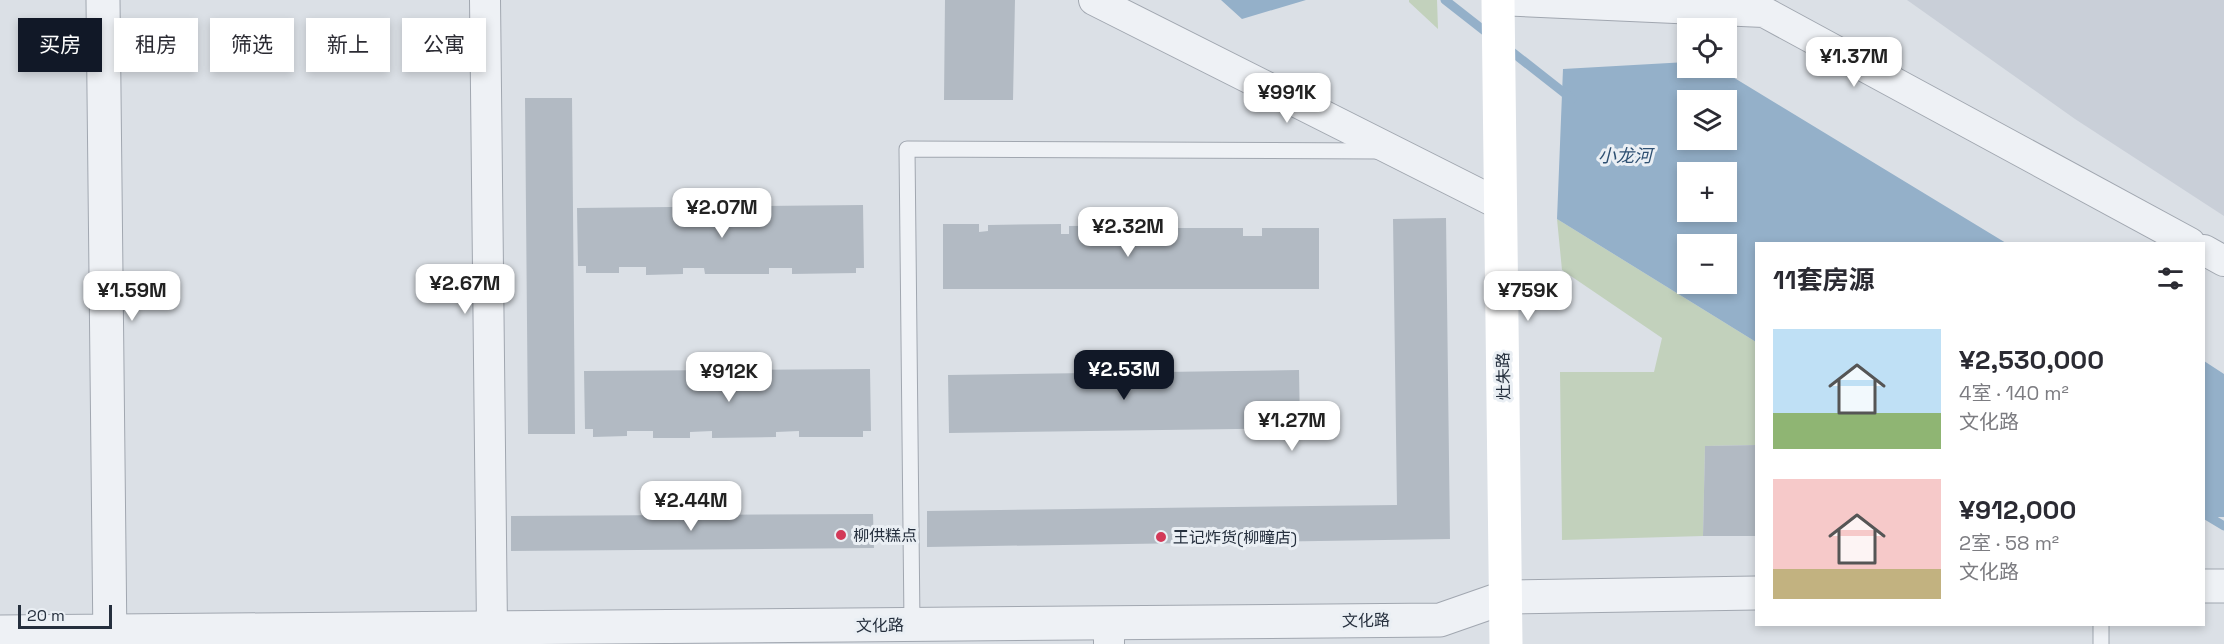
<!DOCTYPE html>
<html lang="zh">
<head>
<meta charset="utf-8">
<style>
  body { margin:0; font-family:"Space Grotesk","Noto Sans SC",sans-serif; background:#f7f7f7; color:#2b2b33; height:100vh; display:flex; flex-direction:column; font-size:22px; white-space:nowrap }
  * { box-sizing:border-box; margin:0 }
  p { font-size:20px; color:#7c7c81 }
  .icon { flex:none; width:33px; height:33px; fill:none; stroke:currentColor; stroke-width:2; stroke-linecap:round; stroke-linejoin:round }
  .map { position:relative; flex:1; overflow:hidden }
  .panel { position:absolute; left:1755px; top:242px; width:450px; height:384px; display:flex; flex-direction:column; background:#fff; border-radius:0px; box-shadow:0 3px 9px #0003 }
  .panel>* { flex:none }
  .guide { position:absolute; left:18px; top:18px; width:570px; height:54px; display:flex; gap:12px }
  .fabs { position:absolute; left:1677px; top:18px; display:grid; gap:12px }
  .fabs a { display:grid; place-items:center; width:60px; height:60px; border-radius:0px; background:#fff; box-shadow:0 3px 9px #0003; font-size:30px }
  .scale { position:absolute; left:18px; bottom:15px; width:94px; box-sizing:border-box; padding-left:6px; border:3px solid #252f3d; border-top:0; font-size:16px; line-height:21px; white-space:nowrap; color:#252f3d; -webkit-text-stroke:4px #eaeff4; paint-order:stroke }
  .price { position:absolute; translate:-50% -51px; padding:0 14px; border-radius:12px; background:#fff; color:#222; font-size:20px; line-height:39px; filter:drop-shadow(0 2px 3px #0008) }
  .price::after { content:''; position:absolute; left:50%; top:36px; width:18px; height:14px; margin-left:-9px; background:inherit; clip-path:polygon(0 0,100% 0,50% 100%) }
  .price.current { background:#111827; color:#fff }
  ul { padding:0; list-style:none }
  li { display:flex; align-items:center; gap:18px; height:150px; padding:0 18px }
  li span { display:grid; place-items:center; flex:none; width:168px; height:120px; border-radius:0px; color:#555 }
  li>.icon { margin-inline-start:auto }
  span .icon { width:72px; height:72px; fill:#fffc; stroke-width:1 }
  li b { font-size:26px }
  h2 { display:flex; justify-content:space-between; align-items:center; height:72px; padding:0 18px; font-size:26px }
  .pill { padding:0 21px; border-radius:0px; background:#fff; box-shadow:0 3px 9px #0003; font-size:21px; line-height:54px }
  .pill.current { background:#111827; color:#fff }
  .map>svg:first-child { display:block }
  .built { fill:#c9cfd8 }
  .green { fill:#c2d1bc }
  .water { fill:#94b0c9; fill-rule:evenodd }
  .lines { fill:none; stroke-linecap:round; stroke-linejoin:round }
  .stream { stroke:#94b0c9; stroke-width:9 }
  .building { fill:#b2bac3 }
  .service-casing { stroke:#a1a7b0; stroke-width:17 }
  .minor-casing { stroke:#a1a7b0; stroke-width:32 }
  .tertiary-casing { stroke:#a1a7b0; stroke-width:35 }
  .service { stroke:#eef1f5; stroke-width:15 }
  .minor { stroke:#eef1f5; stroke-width:30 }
  .tertiary { stroke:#eef1f5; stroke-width:33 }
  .secondary { stroke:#fff; stroke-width:33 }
  .poi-dot { fill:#d33958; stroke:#eaeff4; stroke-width:2 }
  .labels { text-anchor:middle; stroke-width:6; stroke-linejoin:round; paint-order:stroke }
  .street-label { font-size:16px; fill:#252f3d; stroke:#eaeff4 }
  .poi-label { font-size:16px; fill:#252f3d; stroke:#eaeff4; text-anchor:start }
  .water-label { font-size:18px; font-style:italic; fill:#2e5072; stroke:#eaeff4 }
</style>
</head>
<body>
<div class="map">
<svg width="2224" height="644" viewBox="0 0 2224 644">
  <rect width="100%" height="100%" fill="#dbe0e6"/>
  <!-- built -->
  <path class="built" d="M1907,0H2224V216L2075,119Z"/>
  <!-- green -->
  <path class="green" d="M1409,0H1437L1438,29L1409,2Z
    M1557,219L1756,342V445L1705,446L1703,536L1562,540L1560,372H1654L1662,338L1562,270Z"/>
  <!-- water -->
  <path class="water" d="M1221,0H1306L1242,19Z
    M1687,62L1688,68H1718L2006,243H1756V342L1557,219L1563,69ZM1688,100H1726V140H1688ZM1726,172V212H1688V172ZM1688,244H1726V284H1688Z
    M2204,361L2224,374V517H2204Z"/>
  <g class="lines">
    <!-- stream -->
    <path class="stream" d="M1445,0L1491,36
      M1507,48L1572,99
      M2204,514L2224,526"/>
  </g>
  <!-- building -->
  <path class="building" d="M945,0H1015L1013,100H944Z
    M525,98H572L575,434H528Z
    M863,205L864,268H856V273L792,274V268H769V274H705L704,268H683V274L646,275V267H619V273H586V266H578L577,208Z
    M1446,218L1450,539L927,547V511L1397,505L1393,219Z
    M943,224H979V232L988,231V225L1061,224V234H1069V226L1152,225V235H1170V228H1243V236H1262V228H1319V289H943Z
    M870,369L871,431H863V437H799V431L776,432V437L712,438V431L690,432V438H653V431H627V436L593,437V429H585L584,371Z
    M1299,370L1300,428L949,433L948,375Z
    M1756,445V536H1703L1705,446Z
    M873,514L874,548L511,551V516Z"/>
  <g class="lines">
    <defs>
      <path id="service" d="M912,624L907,149L1380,151
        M2101,624V644"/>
      <path id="minor" d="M485,0L492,629
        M1094,0L1501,205
        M1498,0L1764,12L2190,243
        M2204,250L2224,261
        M1109,644V623"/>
      <path id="tertiary" d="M103,0L110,644
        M2204,586H2224
        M0,632L1440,620L1506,597L1756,593"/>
    </defs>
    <!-- service casing -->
    <use href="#service" class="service-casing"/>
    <!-- minor casing -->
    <use href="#minor" class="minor-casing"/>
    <!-- tertiary casing -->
    <use href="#tertiary" class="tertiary-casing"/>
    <!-- service -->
    <use href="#service" class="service"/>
    <!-- minor -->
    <use href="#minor" class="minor"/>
    <!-- tertiary -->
    <use href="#tertiary" class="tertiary"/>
    <!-- secondary -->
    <path class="secondary" d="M1498,0L1506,644"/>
  </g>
  <!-- markers -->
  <g class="poi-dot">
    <circle cx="841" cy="535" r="6"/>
    <circle cx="1161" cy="537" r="6"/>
  </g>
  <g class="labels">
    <!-- street labels -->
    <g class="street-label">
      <text transform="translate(1503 376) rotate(-91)" y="6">灶朱路</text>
      <text transform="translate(1366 620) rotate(-1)" y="6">文化路</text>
      <text transform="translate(880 625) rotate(-1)" y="6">文化路</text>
    </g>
    <!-- poi labels -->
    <g class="poi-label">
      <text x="853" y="541">柳供糕点</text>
      <text x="1173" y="543">王记炸货(柳疃店)</text>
    </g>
    <!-- water labels -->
    <g class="water-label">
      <text x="1625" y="162">小龙河</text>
    </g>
  </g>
</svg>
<div class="fabs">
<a><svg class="icon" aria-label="locate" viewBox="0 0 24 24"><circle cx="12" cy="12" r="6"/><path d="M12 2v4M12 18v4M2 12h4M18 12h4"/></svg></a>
<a><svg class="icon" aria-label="layers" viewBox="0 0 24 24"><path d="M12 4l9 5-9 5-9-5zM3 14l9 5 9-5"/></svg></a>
<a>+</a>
<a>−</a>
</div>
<div class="scale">20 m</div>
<b class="price" style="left:1854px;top:88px">¥1.37M</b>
<b class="price" style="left:1287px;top:124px">¥991K</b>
<b class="price" style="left:722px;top:239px">¥2.07M</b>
<b class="price" style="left:1128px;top:258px">¥2.32M</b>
<b class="price" style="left:465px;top:315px">¥2.67M</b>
<b class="price" style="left:132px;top:322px">¥1.59M</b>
<b class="price" style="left:1528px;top:322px">¥759K</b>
<b class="price current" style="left:1124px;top:401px">¥2.53M</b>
<b class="price" style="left:729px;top:403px">¥912K</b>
<b class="price" style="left:1292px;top:452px">¥1.27M</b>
<b class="price" style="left:691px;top:532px">¥2.44M</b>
<div class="guide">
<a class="pill current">买房</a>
<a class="pill">租房</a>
<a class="pill">筛选</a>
<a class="pill">新上</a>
<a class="pill">公寓</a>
</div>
<section class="panel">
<h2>11套房源<svg class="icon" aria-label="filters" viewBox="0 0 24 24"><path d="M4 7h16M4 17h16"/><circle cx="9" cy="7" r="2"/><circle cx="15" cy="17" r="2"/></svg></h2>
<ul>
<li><span style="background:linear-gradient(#bfe0f5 70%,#8fb573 0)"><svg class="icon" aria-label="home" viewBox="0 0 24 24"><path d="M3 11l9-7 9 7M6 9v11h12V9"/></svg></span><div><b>¥2,530,000</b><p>4室 · 140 m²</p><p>文化路</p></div></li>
<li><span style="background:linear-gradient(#f6c9c9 75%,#c2b280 0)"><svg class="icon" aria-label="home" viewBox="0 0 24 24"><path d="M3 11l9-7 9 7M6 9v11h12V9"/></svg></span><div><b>¥912,000</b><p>2室 · 58 m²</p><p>文化路</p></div></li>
</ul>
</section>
</div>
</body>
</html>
